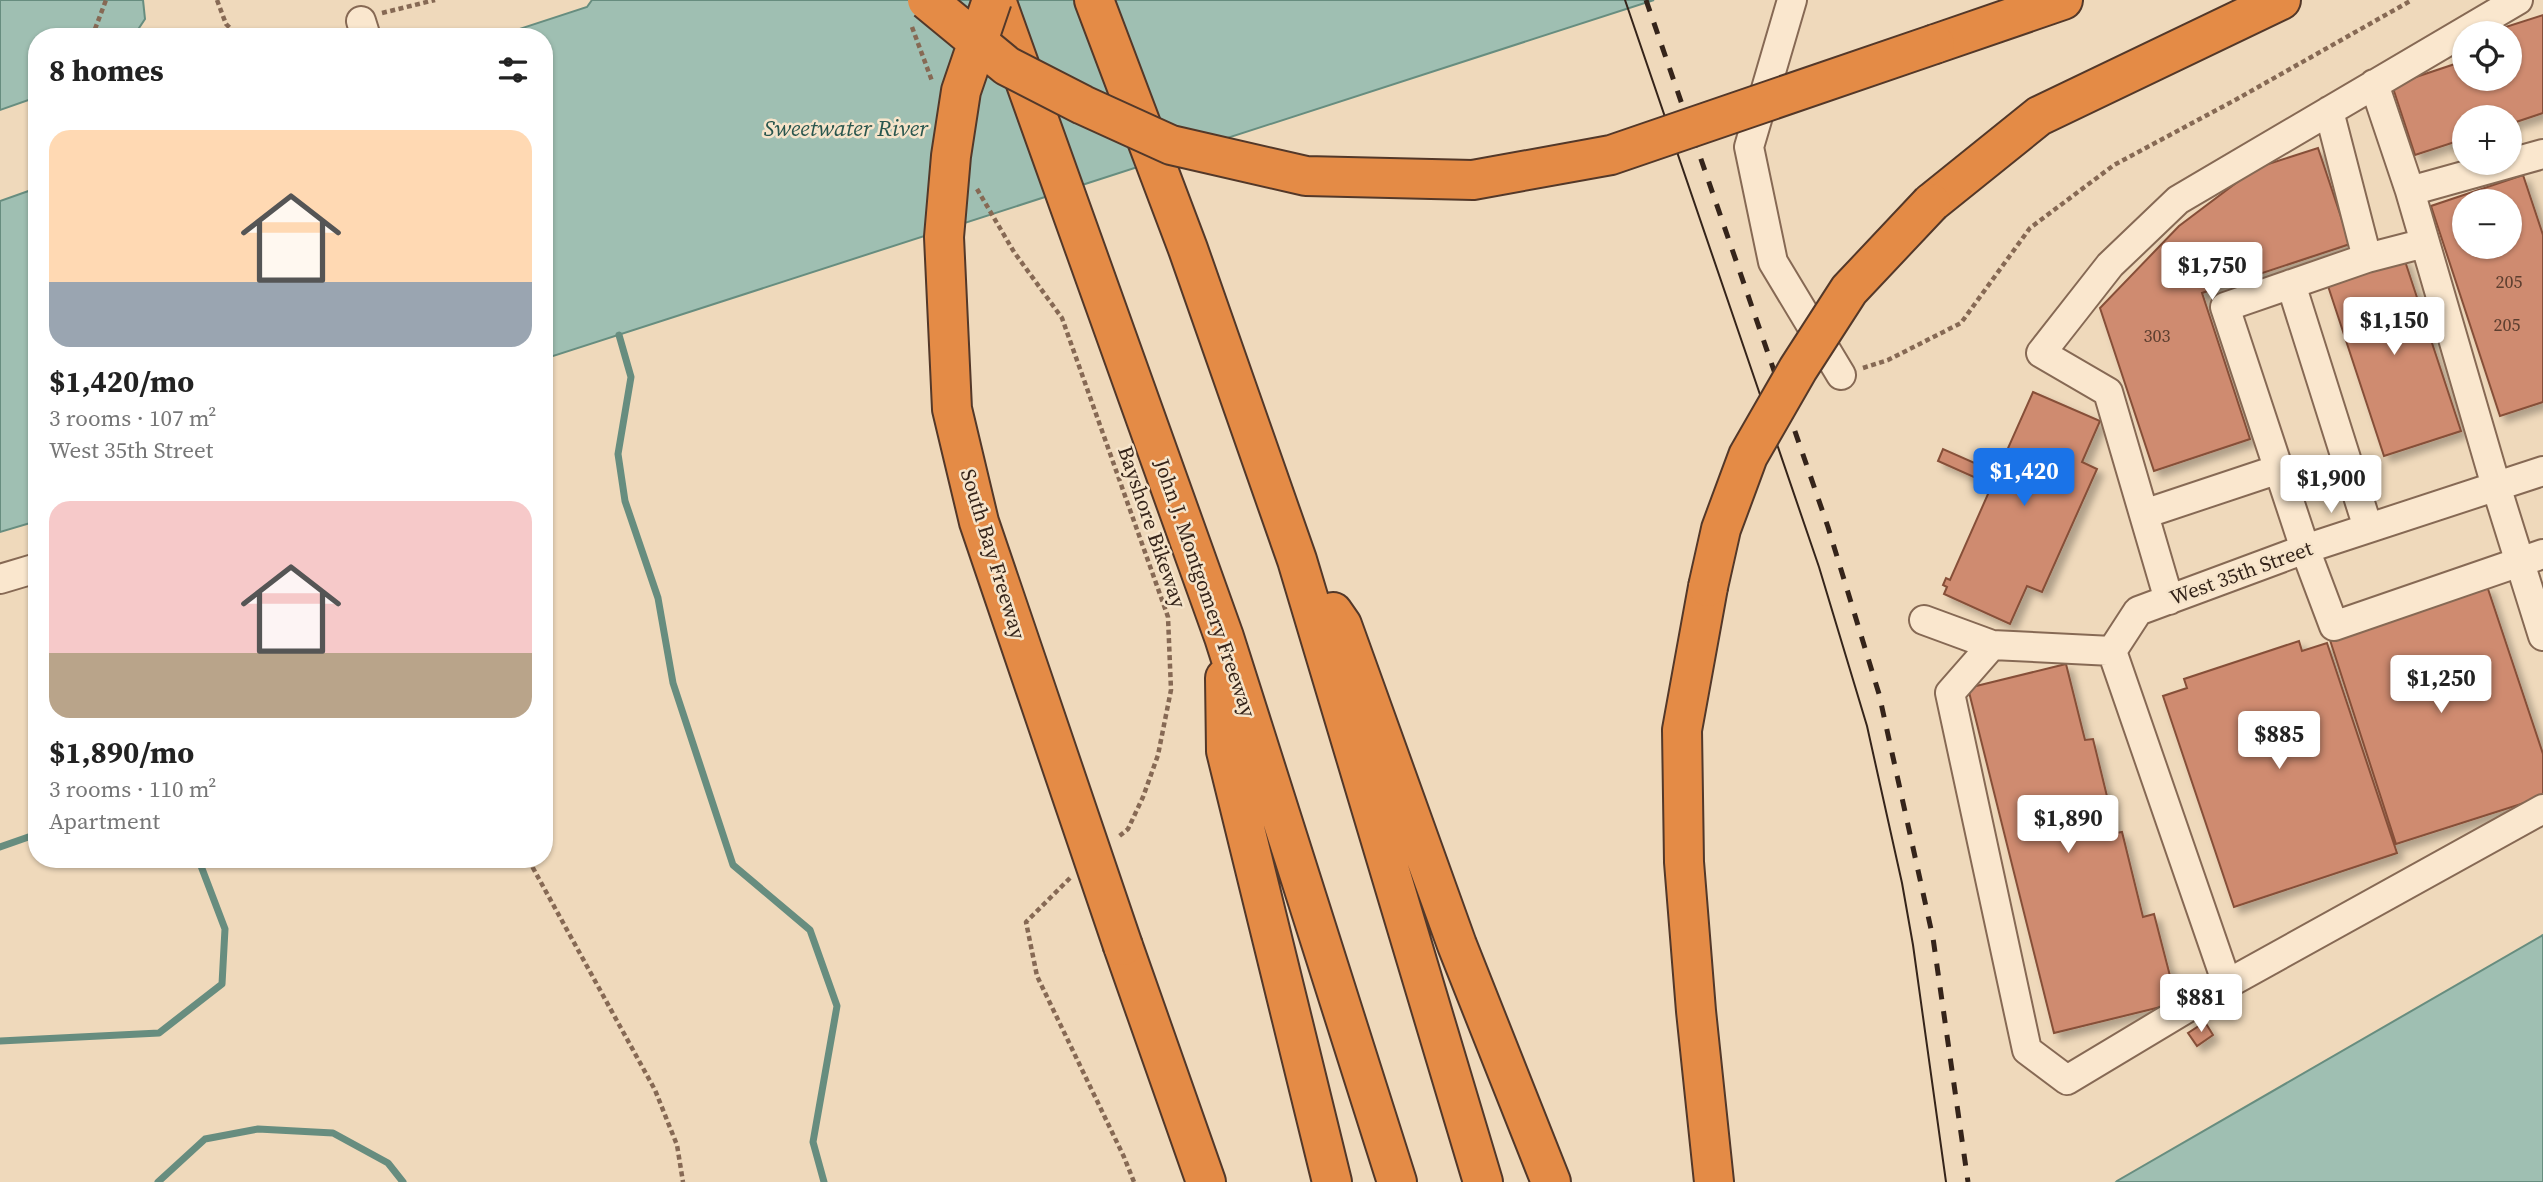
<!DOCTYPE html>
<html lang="en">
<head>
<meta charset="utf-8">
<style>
  body { margin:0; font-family:"Source Serif 4",serif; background:#f6f6f6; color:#222; height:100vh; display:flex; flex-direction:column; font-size:26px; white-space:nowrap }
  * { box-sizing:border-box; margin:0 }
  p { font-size:23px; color:#767676 }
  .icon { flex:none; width:38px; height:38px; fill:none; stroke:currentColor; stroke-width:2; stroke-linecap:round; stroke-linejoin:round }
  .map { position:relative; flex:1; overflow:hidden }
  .drawer { position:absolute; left:28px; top:28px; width:525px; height:840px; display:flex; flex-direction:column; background:#fff; border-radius:28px; box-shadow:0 2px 5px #0004 }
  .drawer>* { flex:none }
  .fabs { position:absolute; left:2452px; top:21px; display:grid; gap:14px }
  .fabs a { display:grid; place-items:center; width:70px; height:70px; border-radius:50%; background:#fff; box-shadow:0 2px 5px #0004; font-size:35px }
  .price { position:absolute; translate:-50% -60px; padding:0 16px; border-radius:7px; background:#fff; color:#222; font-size:23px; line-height:46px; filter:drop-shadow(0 2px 4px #0008) }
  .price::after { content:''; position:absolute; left:50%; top:42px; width:21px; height:16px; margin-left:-10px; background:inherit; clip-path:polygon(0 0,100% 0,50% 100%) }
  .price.active { background:#1a73e8; color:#fff }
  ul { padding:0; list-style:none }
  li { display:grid; align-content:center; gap:14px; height:371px; padding:0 21px }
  li span { display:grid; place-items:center; height:217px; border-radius:21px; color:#555 }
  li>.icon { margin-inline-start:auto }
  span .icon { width:126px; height:126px; fill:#fffc; stroke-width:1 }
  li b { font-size:30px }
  h2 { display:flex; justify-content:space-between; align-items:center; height:84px; padding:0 21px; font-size:30px }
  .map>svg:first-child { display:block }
  .water { fill:#9fbfb2; stroke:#678d7f; stroke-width:2 }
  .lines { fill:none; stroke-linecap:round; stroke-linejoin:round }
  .stream { stroke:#678d7f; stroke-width:7 }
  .building { fill:#cf8b6f; stroke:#864f39; stroke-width:2; fill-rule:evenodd; filter:url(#shadow) }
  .minor-casing { stroke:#866954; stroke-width:32 }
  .highway-casing { stroke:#533829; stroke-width:42 }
  .path { stroke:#866954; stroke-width:4.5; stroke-dasharray:5 3.5; stroke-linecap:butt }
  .minor { stroke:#fae7ce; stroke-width:28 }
  .highway { stroke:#e48b46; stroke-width:38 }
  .tram { stroke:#35241a; stroke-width:2 }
  .rail { stroke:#35241a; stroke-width:5; stroke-dasharray:12 12; stroke-linecap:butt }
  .highway-bridge-casing { stroke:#533829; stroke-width:42; stroke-linecap:butt }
  .highway-bridge { stroke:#e48b46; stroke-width:38 }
  .labels { text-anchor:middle; stroke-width:5; stroke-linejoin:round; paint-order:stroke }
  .number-label { font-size:18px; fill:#5c3e2f }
  .street-label { font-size:21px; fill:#35241a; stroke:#f6e4ca }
  .water-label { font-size:23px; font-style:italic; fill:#28554d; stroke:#f6e4ca }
</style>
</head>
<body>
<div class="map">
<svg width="2543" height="1182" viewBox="0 0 2543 1182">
  <defs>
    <filter id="shadow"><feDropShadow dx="6" dy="6" stdDeviation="3.5" flood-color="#0004"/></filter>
  </defs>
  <rect width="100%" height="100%" fill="#efd9bb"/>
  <!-- water -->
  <path class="water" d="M0,0H143L145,19L133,37H37V97L0,110Z
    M592,0H1654L544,359V37H495L587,7Z
    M37,188V521L0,532V201Z
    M2543,935V1182H2116L2117,1181Z"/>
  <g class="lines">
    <!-- stream -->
    <path class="stream" d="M619,335L631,377L618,454L625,501L658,598L673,683L733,865L810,930L837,1006L813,1142L824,1182
      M0,847L37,834
      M0,1041L159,1033L222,984L225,929L201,866L195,859
      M158,1182L205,1139L258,1129L333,1133L388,1163L403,1182"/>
  </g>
  <!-- building -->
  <path class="building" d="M2543,15V113L2510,124V117H2464V139L2415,155L2392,85L2464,61V79H2510V33H2487Z
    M2318,148L2350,244L2202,293L2250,439L2154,471L2100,308L2179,226L2256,168Z
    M2523,175L2543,235V402L2500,416L2431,206ZM2464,201H2510V247H2464Z
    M2404,258L2461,431L2384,456L2327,283Z
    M2033,392L2100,421L2082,462L2097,469L2042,592L2027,586L2010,624L1944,594L1947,587L1943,585L1946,578L1950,580L1992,485L1938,461L1943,449L1997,473Z
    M2487,586L2543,754V797L2396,844L2329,637Z
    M2299,641L2302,651L2327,643L2397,853L2234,907L2163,696L2187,688L2184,679Z
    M2066,664L2085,740L2093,739L2116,833L2122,832L2143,917L2154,914L2177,1003L2054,1033L1968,688Z
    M2205,1022L2213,1035L2197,1046L2188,1033Z"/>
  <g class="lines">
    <defs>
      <path id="minor" d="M1792,0L1749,147L1773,262L1841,375
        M361,21L366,37
        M2374,84L2410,191
        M2329,111L2367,258L2425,243
        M2543,154L2410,191L2496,486L2543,636
        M2367,258L2225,307L2305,549L2334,626L2543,554
        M2291,284L2368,528
        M2543,471L2305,549L2138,611L2112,651L2227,984L2543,809
        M2144,514L2279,469
        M0,579L37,568
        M2169,600L2108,392L2041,353L2110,265L2178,200L2518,0
        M1924,620L1992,645
        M2112,651L1992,645L1950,693L2027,1050L2067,1080L2227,984"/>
      <path id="highway" d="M996,0L1224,637L1397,1182
        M1094,0L1188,249L1297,560L1483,1182
        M1935,44L2063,0
        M1931,203L2039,116L2281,0
        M1708,587L1682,730L1684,862L1696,1011L1714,1182
        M1333,612L1342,625L1457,945L1551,1182
        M1225,678L1226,751L1332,1182
        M1123,946L1206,1182"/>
    </defs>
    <!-- minor casing -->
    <use href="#minor" class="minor-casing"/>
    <!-- highway casing -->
    <use href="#highway" class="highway-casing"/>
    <!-- path -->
    <path class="path" d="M217,0L226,24L239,37
      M382,13L435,0
      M912,27L932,81
      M92,37L106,0
      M326,37L341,30
      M977,189L1014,252L1062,318L1168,617L1171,690L1158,755L1143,797L1128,829L1117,838
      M1863,368L1888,360L1961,323L2030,228L2114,165L2237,99L2412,0
      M531,859L533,868L655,1090L677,1145L683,1182
      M1070,878L1026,922L1037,976L1124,1157L1134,1182"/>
    <!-- minor -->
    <use href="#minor" class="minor"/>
    <!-- highway -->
    <use href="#highway" class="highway"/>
    <!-- tram -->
    <path class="tram" d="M1625,0L1819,567L1867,726L1902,883L1913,945L1946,1182"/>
    <!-- rail -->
    <path class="rail" d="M1646,0L1828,527L1879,694L1933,938L1968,1182"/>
    <defs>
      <path id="highway-bridge" d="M927,0L1007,66L1083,105L1171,145L1306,176L1473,180L1611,155L1935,44
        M992,0L961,91L951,156L944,237L952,409L979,522L1123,946
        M1708,587L1721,529L1748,456L1798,369L1849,290L1931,203"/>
    </defs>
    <!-- highway-bridge casing -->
    <use href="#highway-bridge" class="highway-bridge-casing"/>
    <!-- highway-bridge -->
    <use href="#highway-bridge" class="highway-bridge"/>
  </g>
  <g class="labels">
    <!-- number labels -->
    <g class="number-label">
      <text x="2509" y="288">205</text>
      <text x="2507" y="331">205</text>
      <text x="2157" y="342">303</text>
    </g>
    <!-- street labels -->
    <g class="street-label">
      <text transform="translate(1152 527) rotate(71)" y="7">Bayshore Bikeway</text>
      <text transform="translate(993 554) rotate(73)" y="7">South Bay Freeway</text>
      <text transform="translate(2241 573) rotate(-20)" y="7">West 35th Street</text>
      <text transform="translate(1205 588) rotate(71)" y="7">John J. Montgomery Freeway</text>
    </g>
    <!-- water labels -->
    <g class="water-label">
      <text x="846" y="136">Sweetwater River</text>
    </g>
  </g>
</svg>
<div class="fabs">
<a><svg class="icon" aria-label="locate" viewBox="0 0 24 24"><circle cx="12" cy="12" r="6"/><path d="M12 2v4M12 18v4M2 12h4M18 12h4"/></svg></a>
<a>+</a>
<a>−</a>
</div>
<b class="price" style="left:2212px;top:302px">$1,750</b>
<b class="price" style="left:2394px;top:357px">$1,150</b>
<b class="price active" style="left:2024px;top:508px">$1,420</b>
<b class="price" style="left:2331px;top:515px">$1,900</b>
<b class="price" style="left:2441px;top:715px">$1,250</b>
<b class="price" style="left:2279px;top:771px">$885</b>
<b class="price" style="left:2068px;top:855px">$1,890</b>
<b class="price" style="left:2201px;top:1034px">$881</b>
<section class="drawer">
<h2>8 homes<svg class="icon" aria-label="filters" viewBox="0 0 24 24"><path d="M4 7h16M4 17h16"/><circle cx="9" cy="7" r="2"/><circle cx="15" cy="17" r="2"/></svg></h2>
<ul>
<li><span style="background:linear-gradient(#ffd9b3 70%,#9aa5b1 0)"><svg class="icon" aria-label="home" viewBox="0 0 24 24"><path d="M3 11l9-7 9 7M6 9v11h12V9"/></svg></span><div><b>$1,420/mo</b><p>3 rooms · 107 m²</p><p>West 35th Street</p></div></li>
<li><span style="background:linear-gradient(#f6c9c9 70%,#b9a48a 0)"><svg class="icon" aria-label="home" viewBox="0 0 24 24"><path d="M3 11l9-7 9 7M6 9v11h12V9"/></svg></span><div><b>$1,890/mo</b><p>3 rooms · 110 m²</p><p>Apartment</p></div></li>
</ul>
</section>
</div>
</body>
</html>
